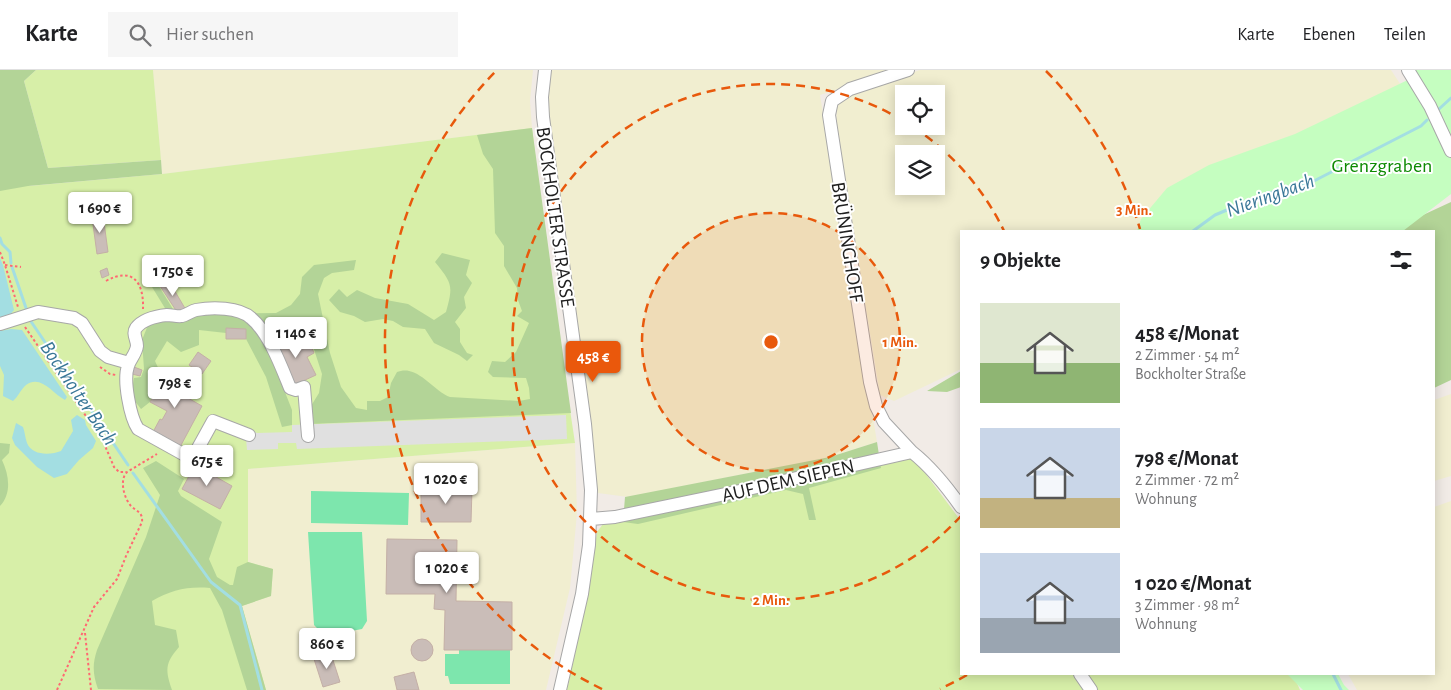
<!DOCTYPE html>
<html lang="de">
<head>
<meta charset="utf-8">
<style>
  body { margin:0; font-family:"Alegreya Sans",sans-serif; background:#f6f6f6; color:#202124; height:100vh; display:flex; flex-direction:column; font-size:19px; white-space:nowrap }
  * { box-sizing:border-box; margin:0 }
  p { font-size:16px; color:#757577 }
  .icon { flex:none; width:28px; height:28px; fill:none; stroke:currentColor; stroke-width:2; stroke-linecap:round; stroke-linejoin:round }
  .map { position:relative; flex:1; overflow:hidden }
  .sheet { position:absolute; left:960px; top:160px; width:475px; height:445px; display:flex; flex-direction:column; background:#fff; border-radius:0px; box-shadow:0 2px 12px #0003 }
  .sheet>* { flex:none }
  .buttons { position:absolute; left:895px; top:15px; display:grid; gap:10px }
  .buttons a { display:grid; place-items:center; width:50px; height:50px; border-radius:0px; background:#fff; box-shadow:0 2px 12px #0003; font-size:25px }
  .price { position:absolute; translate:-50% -42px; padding:0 11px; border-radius:5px; background:#fff; color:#222; font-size:16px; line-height:32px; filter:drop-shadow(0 1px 2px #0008) }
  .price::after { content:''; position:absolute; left:50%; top:30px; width:15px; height:11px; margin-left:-8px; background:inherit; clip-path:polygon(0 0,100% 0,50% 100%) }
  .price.current { background:#ea580c; color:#fff }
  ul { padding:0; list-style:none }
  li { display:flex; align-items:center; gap:15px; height:125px; padding:0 20px }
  li span { display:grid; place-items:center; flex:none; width:140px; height:100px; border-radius:0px; color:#555 }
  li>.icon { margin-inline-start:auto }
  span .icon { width:60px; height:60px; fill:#fffc; stroke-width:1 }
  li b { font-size:21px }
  h2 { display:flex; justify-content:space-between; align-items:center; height:60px; padding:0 20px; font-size:21px }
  header { display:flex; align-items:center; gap:30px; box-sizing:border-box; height:70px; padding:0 25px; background:#fff; border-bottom:1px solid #e0e0e0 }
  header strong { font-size:24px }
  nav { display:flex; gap:28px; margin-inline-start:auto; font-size:18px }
  .search { width:350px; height:45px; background:#f6f6f6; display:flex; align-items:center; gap:12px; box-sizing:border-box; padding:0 18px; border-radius:0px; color:#757577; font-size:19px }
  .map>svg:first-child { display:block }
  .farmland { fill:#f1eed0; fill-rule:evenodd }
  .grass { fill:#d7efa8 }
  .forest { fill:#b3d497 }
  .park { fill:#c5fec0 }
  .pitch { fill:#7de6ad }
  .parking { fill:#e0e0e0 }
  .water { fill:#a3dee2 }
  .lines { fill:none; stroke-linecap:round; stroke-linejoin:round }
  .stream { stroke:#a3dee2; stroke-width:3 }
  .building { fill:#cabdb8; stroke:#c4afa6 }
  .minor-casing { stroke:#a7a7a7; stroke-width:14 }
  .path { stroke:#ff6972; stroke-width:2; stroke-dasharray:2.5 2.5; stroke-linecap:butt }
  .minor { stroke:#fff; stroke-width:12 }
  .ring { fill:none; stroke:#e8590c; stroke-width:2.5; stroke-dasharray:9 6 }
  .labels { text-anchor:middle; stroke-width:4; stroke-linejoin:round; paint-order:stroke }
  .park-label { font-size:20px; fill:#0d8a02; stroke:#fff }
  .street-label { font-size:20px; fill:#202020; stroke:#fff }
  .water-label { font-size:21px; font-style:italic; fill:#397797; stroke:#fff }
  .centre { fill:#e8590c; stroke:#fff; stroke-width:2.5 }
  .ring-label { font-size:15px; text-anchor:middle; font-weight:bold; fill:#e8590c; stroke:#fff; stroke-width:4; stroke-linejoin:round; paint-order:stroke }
</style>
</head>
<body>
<header>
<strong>Karte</strong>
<div class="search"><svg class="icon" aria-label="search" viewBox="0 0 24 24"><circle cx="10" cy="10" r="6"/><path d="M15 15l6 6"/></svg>Hier suchen</div>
<nav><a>Karte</a><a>Ebenen</a><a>Teilen</a></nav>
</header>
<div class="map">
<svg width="1451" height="620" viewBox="0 0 1451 620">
  <rect width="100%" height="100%" fill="#f1ebe6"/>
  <!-- farmland -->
  <path class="farmland" d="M153,0H533L530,31L532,58L162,104Z
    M550,0H895L820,25L877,372L830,387L628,427L598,423L548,55L547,26Z
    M920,0H1391L1422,47L1170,161H961V299L894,331L880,325L836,55L837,36L850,25ZM904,24H936V56H904ZM904,84H936V116H904Z
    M1451,324V406L1434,411V330Z
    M575,373L577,443L570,518L546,620H266L242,536L271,526L273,499L248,492V399Z
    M1451,431V620H1357L1348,604H1434V437Z"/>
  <!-- grass -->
  <path class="grass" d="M36,0H153L161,90L48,98L24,11Z
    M0,56L29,116L162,104L532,58L548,193L575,373L248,399V492L273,499L271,526L242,536L266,620H0Z
    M908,388L916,391L961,451V604H1293L1300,620H567L588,524L597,462L603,454Z"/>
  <!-- forest -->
  <path class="forest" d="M0,0H36L24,11L48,98L161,90L162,104L28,116L0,121Z
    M532,58L571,343L310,354L311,336L319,323L322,304L308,261L306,263L263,266L292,340V355L282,357L266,307L246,269H226V263L199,260V275L181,282L167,271L155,291L166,315L161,313L150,332L141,339L131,326L134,308L141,307L144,299L142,270L148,255L171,248L152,217L157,213L176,244L276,243L291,235L300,224L302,207L314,195L356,190L354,200L332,203L324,208L318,224L330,283L341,317L356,338L367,340V331H380L388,327L391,313L397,302C400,301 405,300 409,301C424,304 436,322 450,327L519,331L530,329L529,318L526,308L493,307L488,302L492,291L505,292L516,282L529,253L517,246L522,241L518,230L517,218L504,196V176L495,163L493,99L483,84L477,65Z
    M1451,132V310L1434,318V161H1173L1397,157Z
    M442,183L470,190L466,205L472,213L464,227L466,238L455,252L460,259V272L467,283L473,285L467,291L459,285L434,273L425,259L403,257L393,251L383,249L365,252L354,246L340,242L329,230L339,219L347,227L357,220L375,228L408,234L434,250L446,242C453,216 453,214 435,192Z
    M961,301V317L947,322L927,321Z
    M877,372L881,398L809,418L816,450H809L803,424L786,420L638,454L623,452L625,427L830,387Z
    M0,373L10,374L9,383L2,390C9,405 12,423 0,436Z
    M156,391L184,409L178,421L181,426L222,452L209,489L217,507L230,515H233L237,497L248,492L273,499L271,526L242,536L266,620H247L222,540L210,518C188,516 171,520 152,531L155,555L176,560L179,577C165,593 165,600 172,620L98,619C93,605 92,595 97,580L146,467L160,425L143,398Z"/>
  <!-- park -->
  <path class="park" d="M1410,0H1451V124L1403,161H1137L1141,149L1167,118L1209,95L1295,64L1414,7Z
    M1287,604H1338L1344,615L1349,620H1303Z"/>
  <!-- pitch -->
  <path class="pitch" d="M311,421L409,423L408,455L311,453Z
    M308,462H362L367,551L362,559L325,566L314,555Z
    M459,580H510V614H450L448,606H445V584H459Z"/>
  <!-- parking -->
  <path class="parking" d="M566,345L567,369L297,379L296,373H278V379L247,380L246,368L252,361L257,363L292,362V355Z"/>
  <!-- water -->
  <path class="water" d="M0,188L3,195L14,240L9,246L0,248Z
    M11,259L22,260L67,327L65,330C53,324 41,304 26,315C21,319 18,327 13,331L3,326L4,305L0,296V261Z
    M77,345L85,350L86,355L96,371L93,378L79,390L67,404L54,408L37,397L15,375L12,368L16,353L23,357C25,362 25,368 27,373C32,386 51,385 61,381L73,361L71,350Z"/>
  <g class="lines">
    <!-- stream -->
    <path class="stream" d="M1439,39L1451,28
      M1193,161L1215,145L1265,124L1310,113L1421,56L1427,50
      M0,168L2,174L10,182L11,193
      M12,197L26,238
      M30,250L128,395
      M133,403L211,512L240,535L262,620
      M1333,604L1341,620"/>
  </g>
  <!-- building -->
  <path class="building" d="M103,145L108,182L97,184L92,147Z
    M107,198L109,205L102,208L100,201Z
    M171,209L175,216L173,218L186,240L179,245L160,216Z
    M226,258L246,259V269H226Z
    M306,263L314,283L307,287L316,305L292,316L274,277Z
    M198,282L211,291L202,304L189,295Z
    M134,297L142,300L140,306L132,304Z
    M175,298L190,306L182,320L174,316L172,319L202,336L180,377L153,362L160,349L162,350L167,341L150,332L161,313L166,315Z
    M195,395L232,416L220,439L182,419Z
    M421,418L472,419L471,452H421Z
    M387,469L457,470L456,531L512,532V580H444L445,540L434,539L435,524H386Z
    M411 580a11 11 0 1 1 22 0a11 11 0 1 1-22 0Z
    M331,584L340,612L323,617L314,589Z
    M414,602L419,620H397L394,607Z"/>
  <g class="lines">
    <defs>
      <path id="minor" d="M545,0L542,27L543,47L585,354L591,420L589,475L582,524L560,620
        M908,0L850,19L832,31L829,45L870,312L876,336L884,352L912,382
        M1408,0L1430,36L1451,81
        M0,254L38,242L74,248L82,253L100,281L108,287L129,293
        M249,365L213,351L192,389L138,359C130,347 123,310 128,296C130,289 136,284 137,276C137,269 132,264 136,258C143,249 157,246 167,245C172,245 178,247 182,246C187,245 191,241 196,240C212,237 239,237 251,248C269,263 281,296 290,318L296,320L304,317L308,366
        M591,449L615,447L735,422L912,382C931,397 947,417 961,437
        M1080,604L1091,620"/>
    </defs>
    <!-- minor casing -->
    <use href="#minor" class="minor-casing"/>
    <!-- path -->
    <path class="path" d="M0,182L5,195L18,237
      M5,195L21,197
      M106,211C133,196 144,213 143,239
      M25,257L103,371L114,397L119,402H126
      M100,297L110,304L116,305
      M85,563L91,620
      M57,620L94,537L117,509L126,486L142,452C143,442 137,442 131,436C124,428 119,410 127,402L157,384"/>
    <!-- minor -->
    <use href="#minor" class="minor"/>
  </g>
  <!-- distance rings -->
  <circle cx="771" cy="272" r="129" fill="#e8590c" fill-opacity=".12"/>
  <g class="ring">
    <circle cx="771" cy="272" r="129"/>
    <path d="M961 446A258 258 0 1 1 902 50M913 57A258 258 0 0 1 1004 161"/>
    <path d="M967 605A386 386 0 0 1 940 619M602 619A386 386 0 0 1 496 1M1046 1A386 386 0 0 1 1140 159"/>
  </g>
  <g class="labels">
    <!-- park labels -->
    <g class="park-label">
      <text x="1382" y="102">Grenzgraben</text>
    </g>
    <!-- street labels -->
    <g class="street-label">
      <text transform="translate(556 147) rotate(82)" y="7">BOCKHOLTER STRASSE</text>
      <text transform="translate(848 172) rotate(81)" y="7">BRÜNINGHOFF</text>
      <text transform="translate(788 410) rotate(-13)" y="7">AUF DEM SIEPEN</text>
    </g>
    <!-- water labels -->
    <g class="water-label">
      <text transform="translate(1270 125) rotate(-20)" y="7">Nieringbach</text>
      <text transform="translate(79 323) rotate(56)" y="7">Bockholter Bach</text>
    </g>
  </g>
  <circle cx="771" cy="272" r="8" class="centre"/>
  <g class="ring-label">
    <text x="1134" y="145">3 Min.</text>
    <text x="900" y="277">1 Min.</text>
    <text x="771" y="535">2 Min.</text>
  </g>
</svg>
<div class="buttons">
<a><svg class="icon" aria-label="locate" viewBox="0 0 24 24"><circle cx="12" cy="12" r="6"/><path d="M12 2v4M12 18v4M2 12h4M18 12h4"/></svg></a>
<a><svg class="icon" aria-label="layers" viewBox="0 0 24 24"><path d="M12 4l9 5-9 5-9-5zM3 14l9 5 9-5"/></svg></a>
</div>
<b class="price" style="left:100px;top:164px">1 690 €</b>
<b class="price" style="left:173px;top:227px">1 750 €</b>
<b class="price" style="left:296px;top:289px">1 140 €</b>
<b class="price current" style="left:593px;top:313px">458 €</b>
<b class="price" style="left:175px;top:339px">798 €</b>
<b class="price" style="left:207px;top:417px">675 €</b>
<b class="price" style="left:446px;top:435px">1 020 €</b>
<b class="price" style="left:447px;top:524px">1 020 €</b>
<b class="price" style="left:327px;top:600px">860 €</b>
<section class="sheet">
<h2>9 Objekte<svg class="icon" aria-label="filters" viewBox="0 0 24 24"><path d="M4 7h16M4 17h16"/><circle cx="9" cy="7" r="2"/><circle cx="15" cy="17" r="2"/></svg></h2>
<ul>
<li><span style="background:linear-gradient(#dfe7d0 60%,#8fb573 0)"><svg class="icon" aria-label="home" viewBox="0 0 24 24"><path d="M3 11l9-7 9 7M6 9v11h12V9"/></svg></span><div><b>458 €/Monat</b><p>2 Zimmer · 54 m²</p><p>Bockholter Straße</p></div></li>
<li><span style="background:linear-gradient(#c9d6e8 70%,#c2b280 0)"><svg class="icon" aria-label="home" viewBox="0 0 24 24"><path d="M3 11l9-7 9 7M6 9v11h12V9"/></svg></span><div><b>798 €/Monat</b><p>2 Zimmer · 72 m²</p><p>Wohnung</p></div></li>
<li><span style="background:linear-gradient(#c9d6e8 65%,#9aa5b1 0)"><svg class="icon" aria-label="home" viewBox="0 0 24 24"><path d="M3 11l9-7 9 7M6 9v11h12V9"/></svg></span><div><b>1 020 €/Monat</b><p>3 Zimmer · 98 m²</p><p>Wohnung</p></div></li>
</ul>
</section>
</div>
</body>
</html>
